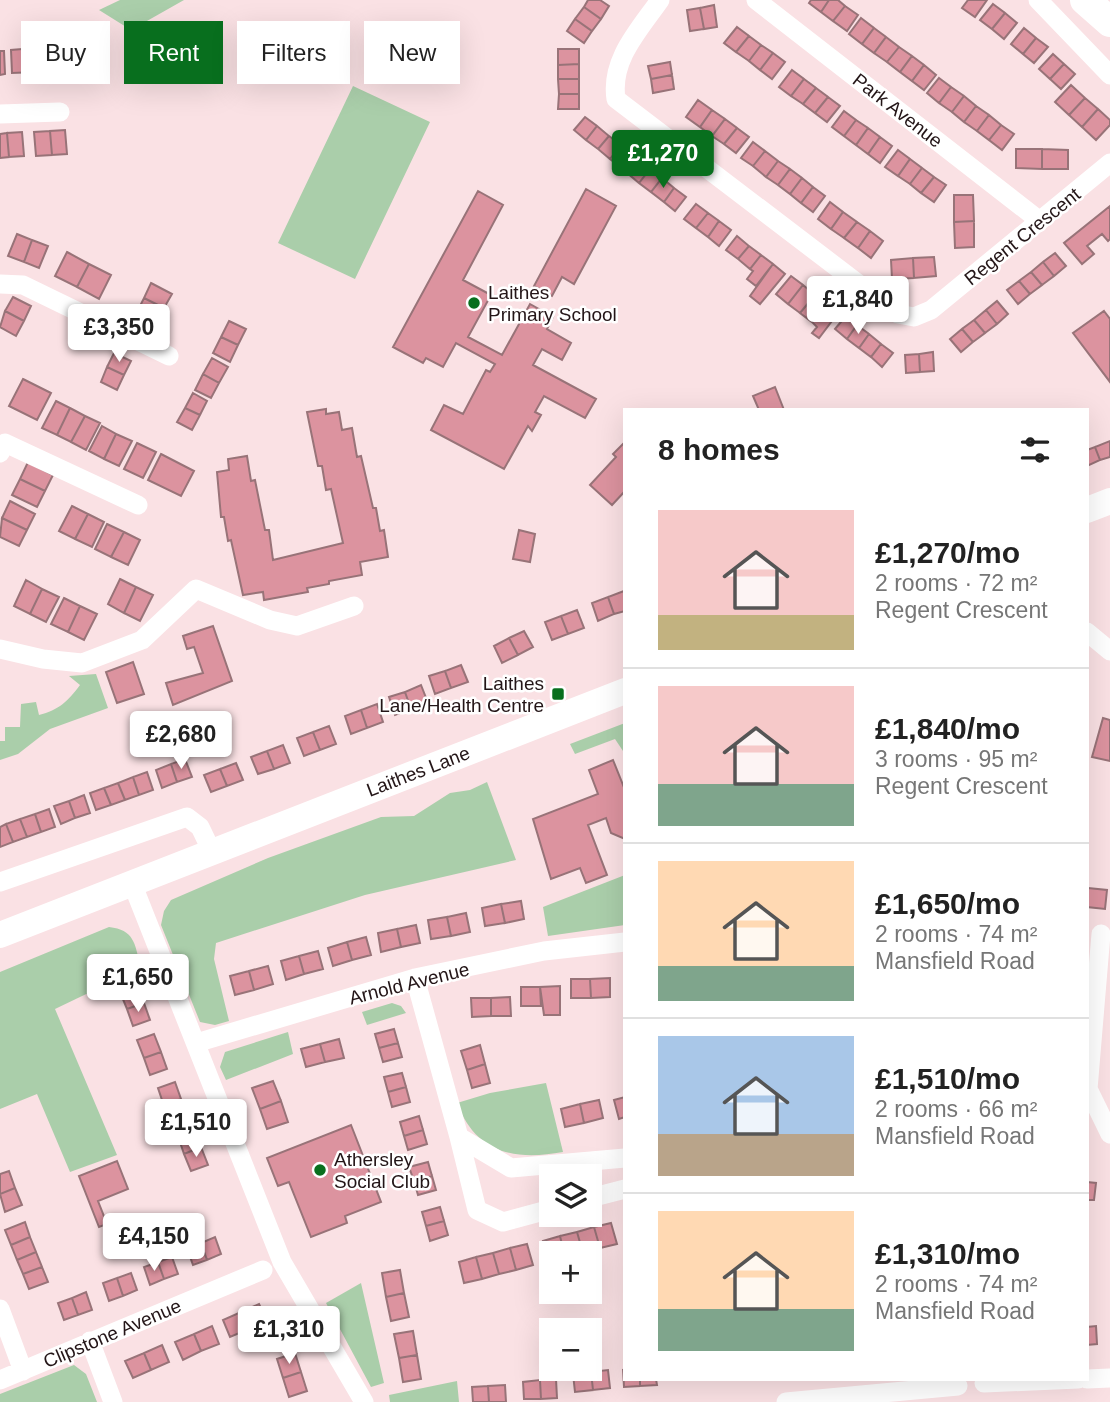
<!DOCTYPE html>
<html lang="en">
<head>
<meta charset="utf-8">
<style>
  body { margin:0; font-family:Helvetica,sans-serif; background:#f2f2f2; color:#222; height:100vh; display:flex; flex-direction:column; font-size:26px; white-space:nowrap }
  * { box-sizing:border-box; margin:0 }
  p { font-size:23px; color:#767676 }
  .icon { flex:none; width:38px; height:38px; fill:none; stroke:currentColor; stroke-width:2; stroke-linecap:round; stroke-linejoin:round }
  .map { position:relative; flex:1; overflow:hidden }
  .drawer { position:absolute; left:623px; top:408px; width:466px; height:973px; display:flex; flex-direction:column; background:#fff; border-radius:0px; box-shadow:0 7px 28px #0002 }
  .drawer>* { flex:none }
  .banner { position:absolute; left:21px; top:21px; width:497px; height:63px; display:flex; gap:14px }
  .fabs { position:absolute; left:539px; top:1164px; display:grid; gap:14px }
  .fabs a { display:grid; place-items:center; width:63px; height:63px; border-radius:0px; background:#fff; box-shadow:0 7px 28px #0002; font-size:35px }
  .price { position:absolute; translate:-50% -60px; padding:0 16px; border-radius:7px; background:#fff; color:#222; font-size:23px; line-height:46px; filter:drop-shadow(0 2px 4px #0008) }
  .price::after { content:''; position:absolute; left:50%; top:42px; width:21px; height:16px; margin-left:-10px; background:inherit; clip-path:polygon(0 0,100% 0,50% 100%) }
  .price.active { background:#086f1e; color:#fff }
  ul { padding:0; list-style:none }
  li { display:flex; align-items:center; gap:21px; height:175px; padding:0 35px }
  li+li { border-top:2px solid #e0e0e0 }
  li span { display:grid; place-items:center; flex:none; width:196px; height:140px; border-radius:0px; color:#555 }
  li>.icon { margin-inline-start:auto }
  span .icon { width:84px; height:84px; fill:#fffc; stroke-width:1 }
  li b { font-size:30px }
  h2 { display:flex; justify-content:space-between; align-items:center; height:84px; padding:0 35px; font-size:30px }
  .pill { padding:0 24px; border-radius:0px; background:#fff; box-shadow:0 7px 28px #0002; font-size:24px; line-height:63px }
  .pill.active { background:#086f1e; color:#fff }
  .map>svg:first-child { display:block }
  .green { fill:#aaceaa }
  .building { fill:#dc939f; stroke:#987378; stroke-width:2 }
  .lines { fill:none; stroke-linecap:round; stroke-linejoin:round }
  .street { stroke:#fff; stroke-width:19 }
  .secondary { stroke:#fff; stroke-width:26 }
  .primary { stroke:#fff; stroke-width:30 }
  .poi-dot { fill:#086f1e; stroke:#fff; stroke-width:2.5 }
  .labels { text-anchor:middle; stroke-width:5; stroke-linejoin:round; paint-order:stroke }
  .street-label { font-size:19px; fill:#231517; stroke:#fff }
  .poi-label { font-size:19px; fill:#231517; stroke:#fff; text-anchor:start }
</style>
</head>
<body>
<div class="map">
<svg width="1110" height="1402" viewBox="0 0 1110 1402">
  <rect width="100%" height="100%" fill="#fae1e4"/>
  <!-- green -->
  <path class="green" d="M120,0H184L131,30L99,10Z
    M353,86L430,122L355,279L278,243Z
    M96,674L108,708L50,729L18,754L0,760V741H5V727H20L21,704L36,702L39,715C59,710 68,701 80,685L69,676Z
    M625,723V754L615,739L575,754L570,744Z
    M487,782L516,860L365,895L216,943L214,959L229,1021L215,1025L200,1022L161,925L164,911L171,900L268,858L381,817L414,816L450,793L470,790Z
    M625,875V925L548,936L543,907Z
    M109,927C134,930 135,943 140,965L130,973L55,1009L117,1155L70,1172L37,1094L0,1109V972Z
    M392,1003L401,1006L406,1013L367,1025L362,1012Z
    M288,1032L293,1054L226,1080L220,1067L225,1052Z
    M546,1083L563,1152C514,1161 476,1153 457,1103L490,1093Z
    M361,1283L384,1383L371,1387L326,1303Z
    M74,1365L86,1374L97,1402H0V1394Z
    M457,1381L459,1402H390L389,1395Z"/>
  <!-- building -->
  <path class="building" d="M588,0H600L609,6L601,19L584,7Z
    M811,0H829L821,12L809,3Z
    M829,0H838L845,6L833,21L821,12Z
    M968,0H987L975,17L962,8Z
    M993,4L1005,13L992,29L980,20Z
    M714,5L717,27L704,29L700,8Z
    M845,6L858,15L847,31L833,21Z
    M584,7L601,19L592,31L575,19Z
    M700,8L704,29L690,31L687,10Z
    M1005,13L1017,23L1004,39L992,29Z
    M861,18L874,28L862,44L849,34Z
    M575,19L592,31L584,43L567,31Z
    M737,27L749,36L736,52L724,43Z
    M874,28L886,37L874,53L862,44Z
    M1024,28L1036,38L1023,54L1011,44Z
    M749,36L761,45L749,61L736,52Z
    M886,37L899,47L887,62L874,53Z
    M1036,38L1048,47L1034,63L1023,54Z
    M761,45L773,53L760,70L749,61Z
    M59,46L61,70L36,72L34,48Z
    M899,47L912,56L900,72L887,62Z
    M34,48L36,72L12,73L11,50Z
    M558,49H579V64L558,65Z
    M0,51H4L5,74L0,75Z
    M773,53L785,62L772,79L760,70Z
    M1053,54L1064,64L1050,79L1039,69Z
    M912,56L924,65L912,81L900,72Z
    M670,62L672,75L651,79L648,66Z
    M579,64V79H558V65Z
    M1064,64L1075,74L1061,89L1050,79Z
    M924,65L936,75L924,90L912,81Z
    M792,70L804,79L791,96L779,87Z
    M672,75L674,89L653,93L651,79Z
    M939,78L951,87L939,103L927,93Z
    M558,79H579V94H559Z
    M804,79L816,88L803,104L791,96Z
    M1071,85L1085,98L1069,115L1055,102Z
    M951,87L964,96L952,112L939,103Z
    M816,88L828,97L815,113L803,104Z
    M559,94H579V109H558Z
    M964,96L976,106L964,122L952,112Z
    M828,97L840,106L827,122L815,113Z
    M1085,98L1098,109L1082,127L1069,115Z
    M698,100L712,110L700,127L686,117Z
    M976,106L989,115L977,131L964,122Z
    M1098,109L1110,120V125L1096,140L1082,127Z
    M712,110L725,119L712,136L700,127Z
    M844,111L856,120L844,136L832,127Z
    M989,115L1001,125L989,140L977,131Z
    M585,117L597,126L586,140L574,130Z
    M725,119L737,128L724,144L712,136Z
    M856,120L868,128L856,145L844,136Z
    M1001,125L1014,134L1002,150L989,140Z
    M597,126L609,136L598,149L586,140Z
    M737,128L749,137L736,153L724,144Z
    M868,128L880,137L868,154L856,145Z
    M65,130L67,154L52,155L50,131Z
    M50,131L52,155L36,156L34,132Z
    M22,132L24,156L9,157L7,133Z
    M7,133L9,157L0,158V134Z
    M609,136L621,145L610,159L598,149Z
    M880,137L892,146L880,163L868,154Z
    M753,142L765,151L753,166L741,158Z
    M621,145L632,154L622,168L610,159Z
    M1016,149H1042V169L1016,168Z
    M1042,149L1068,150V169H1042Z
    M898,150L910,159L898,176L885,167Z
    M765,151L778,161L766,177L753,166Z
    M637,158L650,169L639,183L626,172Z
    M910,159L922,168L910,184L898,176Z
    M778,161L790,169L778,185L766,177Z
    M922,168L934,177L921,193L910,184Z
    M650,169L662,178L651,192L639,183Z
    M790,169L802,178L790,194L778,185Z
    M934,177L946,185L934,202L921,193Z
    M662,178L674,188L664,202L651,192Z
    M802,178L813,187L801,203L790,194Z
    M813,187L825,196L813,212L801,203Z
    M674,188L686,197L675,211L664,202Z
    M586,189L616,206L574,284L562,277L552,296L534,286Z
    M478,191L503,205L463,280L491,295L468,337L502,355L530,304L553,317L547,329L571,343L562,360L542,349L533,365L596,399L585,418L544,396L535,412L541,415L532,431L528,426L504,469L431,430L444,405L463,414L486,370L490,372L495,364L456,343L443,367L426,358L423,363L393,347Z
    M954,195H973L974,221L954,222Z
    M830,202L843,212L831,229L818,219Z
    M696,204L708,213L696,228L684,219Z
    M1110,206V239L1108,241L1102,234L1087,246L1094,254L1082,264L1064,243Z
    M843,212L857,222L844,238L831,229Z
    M708,213L719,221L708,237L696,228Z
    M719,221L731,230L719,246L708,237Z
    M974,221V247L955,248L954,222Z
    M857,222L870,231L858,248L844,238Z
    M870,231L883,241L871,258L858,248Z
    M17,234L32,240L24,262L8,256Z
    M737,236L749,246L738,259L726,250Z
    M32,240L48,246L39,268L24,262Z
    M749,246L761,255L750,269L738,259Z
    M67,252L89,264L77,287L55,276Z
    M1055,253L1066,266L1054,276L1043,262Z
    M761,255L773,264L756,286L747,279L753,271L750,269Z
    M934,257L936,276L914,278L913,258Z
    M913,258L914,278L892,279L891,260Z
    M1043,262L1054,276L1042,285L1031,272Z
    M89,264L111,275L99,299L77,287Z
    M773,264L785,274L760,304L750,296Z
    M1031,272L1042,285L1030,294L1019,281Z
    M791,276L803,285L788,304L776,294Z
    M1019,281L1030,294L1018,304L1007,290Z
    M151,283L172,294L164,308L144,298Z
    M803,285L815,295L800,313L788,304Z
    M815,295L826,304L812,322L800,313Z
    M13,297L31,306L24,321L5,311Z
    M144,298L164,308L157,323L137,312Z
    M997,301L1008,314L997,324L986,310Z
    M826,304L838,313L819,338L812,333L817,327L812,322Z
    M986,310L997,324L985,333L974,320Z
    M5,311L24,321L16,336L0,327Z
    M1104,311L1110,319V382L1073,333Z
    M846,316L857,325L847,339L835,329Z
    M974,320L985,333L973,342L962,329Z
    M229,321L246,329L238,345L221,337Z
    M857,325L869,334L859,348L847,339Z
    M962,329L973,342L961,352L950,339Z
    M869,334L881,344L871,357L859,348Z
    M221,337L238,345L230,362L213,353Z
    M881,344L893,353L882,367L871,357Z
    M933,352L934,371L920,372L919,354Z
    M114,353L131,361L124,375L107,367Z
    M919,354L920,372L906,373L905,355Z
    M212,358L228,367L219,383L203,374Z
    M107,367L124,375L117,390L101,382Z
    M203,374L219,383L211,398L195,390Z
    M23,379L51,393L37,420L9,406Z
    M775,387L784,410H759L753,396Z
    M193,393L207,401L200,415L185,408Z
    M56,401L70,408L57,435L42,428Z
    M70,408L85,416L71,442L57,435Z
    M185,408L200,415L192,430L177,422Z
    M326,409V414L339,412L342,430L352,428L357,457L361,456L373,508H376L380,531L384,530L388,557L360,562L362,575L329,581V584L307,588L308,592L264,600L263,592L243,595L231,540L228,541L224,517H221L217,472L229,470L228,459L247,456L251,481L255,480L265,530H269L273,560L343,543L331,489L326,490L322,466H318L307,412Z
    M85,416L100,423L86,450L71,442Z
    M102,426L116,434L104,459L89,451Z
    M116,434L132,441L119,466L104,459Z
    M1110,441V457L1100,460L1095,447Z
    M625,442V491L612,505L590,485L616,457L613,454Z
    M137,443L156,452L143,478L124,469Z
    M1095,447L1100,460L1087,466V450Z
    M161,454L194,471L181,496L148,480Z
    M28,462L53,475L45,491L20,479Z
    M20,479L45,491L37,507L12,495Z
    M10,501L35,514L27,530L2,518Z
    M72,506L88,514L75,539L59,531Z
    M88,514L104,522L92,547L75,539Z
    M2,518L27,530L19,546L0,537Z
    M107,524L124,532L111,557L95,549Z
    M519,530L535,534L530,562L513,559Z
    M124,532L140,540L128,565L111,557Z
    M120,579L136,587L124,613L108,604Z
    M26,580L42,589L30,614L14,606Z
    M136,587L153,595L140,621L124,613Z
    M42,589L59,597L46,622L30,614Z
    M624,591L625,611L614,614L608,597Z
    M608,597L614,614L598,621L592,603Z
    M64,598L80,606L68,632L51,624Z
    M80,606L97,614L84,640L68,632Z
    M577,610L584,628L568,634L561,616Z
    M561,616L568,634L552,640L545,622Z
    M213,626L232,681L173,705L166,683L203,673L194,647L187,649L183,636Z
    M524,631L533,647L518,655L509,638Z
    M509,638L518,655L502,663L494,646Z
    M133,662L144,694L117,703L106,672Z
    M461,665L468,682L451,688L445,671Z
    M445,671L451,688L435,694L429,676Z
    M421,685L428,703L411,709L405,692Z
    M405,692L411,709L395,715L389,697Z
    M377,704L383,722L367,728L361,710Z
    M361,710L367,728L351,734L345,716Z
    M1103,718L1110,720V761L1092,757Z
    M329,726L336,744L320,750L313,732Z
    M313,732L320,750L304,756L297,738Z
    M283,745L290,763L274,769L267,751Z
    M267,751L274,769L258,774L251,757Z
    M185,759L192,777L177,782L171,764Z
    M613,760L625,790V839L611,833L606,818L588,825L607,875L586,883L580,868L551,879L533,819L598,794L589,770Z
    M236,763L243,780L227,786L220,769Z
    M171,764L177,782L162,788L156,770Z
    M220,769L227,786L211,792L204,775Z
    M147,772L153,790L139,795L133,777Z
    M133,777L139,795L125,800L118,783Z
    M118,783L125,800L111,805L104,788Z
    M104,788L111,805L96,810L90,793Z
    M84,795L90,813L75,818L69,801Z
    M69,801L75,818L61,824L54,806Z
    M49,809L55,827L41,832L35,814Z
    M35,814L41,832L27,837L20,819Z
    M20,819L27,837L13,842L6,824Z
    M6,824L13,842L0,847V827Z
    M1088,888L1107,890L1105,909L1087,907Z
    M521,901L524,919L505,923L501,904Z
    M501,904L505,923L485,926L482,908Z
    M466,913L470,932L451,936L447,917Z
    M447,917L451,936L431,939L428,920Z
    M416,925L420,943L401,947L397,929Z
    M397,929L401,947L381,952L378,933Z
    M366,937L371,955L352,960L347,942Z
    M347,942L352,960L333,966L328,948Z
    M318,951L323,969L304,974L299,956Z
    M299,956L304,974L286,980L281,961Z
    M268,966L273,984L254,990L249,971Z
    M249,971L254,990L235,995L230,976Z
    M610,978V997L591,998L590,979Z
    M571,979H590L591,998H571Z
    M137,985L144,1003L127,1009L120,992Z
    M560,986V1015H544L540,987Z
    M521,987H540L541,1006H521Z
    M510,997L511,1016H491V998Z
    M471,998H491V1016L472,1017Z
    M144,1003L150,1020L133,1026L127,1009Z
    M394,1029L398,1043L379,1048L375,1034Z
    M154,1034L161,1052L144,1058L137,1040Z
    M339,1039L344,1058L325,1062L320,1044Z
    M398,1043L402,1057L383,1062L379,1048Z
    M320,1044L325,1062L306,1067L301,1049Z
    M480,1045L485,1064L467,1070L461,1051Z
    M161,1052L167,1069L150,1075L144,1058Z
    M485,1064L490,1083L472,1088L467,1070Z
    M402,1073L406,1087L388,1092L384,1077Z
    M273,1081L281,1101L260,1109L252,1088Z
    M175,1082L181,1099L164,1106L158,1088Z
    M406,1087L410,1102L392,1107L388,1092Z
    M625,1097V1117L619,1119L614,1100Z
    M181,1099L188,1117L171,1123L164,1106Z
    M599,1100L603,1118L584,1123L580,1104Z
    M281,1101L288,1122L267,1129L260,1109Z
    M580,1104L584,1123L565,1127L561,1109Z
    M419,1116L423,1130L404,1136L400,1122Z
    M351,1125L381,1202L345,1216L347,1223L311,1237L289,1182L278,1186L267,1158Z
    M195,1130L201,1147L184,1154L178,1136Z
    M423,1130L427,1144L408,1150L404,1136Z
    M201,1147L208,1165L191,1171L184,1154Z
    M117,1161L128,1189L98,1201L107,1224L99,1227L79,1176Z
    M428,1162L432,1176L414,1181L409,1167Z
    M9,1171L15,1188L0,1194V1174Z
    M432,1176L436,1190L418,1195L414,1181Z
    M1087,1182L1096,1183L1094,1200H1087Z
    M15,1188L22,1205L5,1212L0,1194Z
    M440,1207L444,1221L426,1226L422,1212Z
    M444,1221L448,1235L430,1241L426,1226Z
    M25,1222L30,1237L11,1245L5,1230Z
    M611,1223L617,1244L600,1248L594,1227Z
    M594,1227L600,1248L583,1253L577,1232Z
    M577,1232L583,1253H564L560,1236Z
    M560,1236L564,1253H551V1261L548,1262L543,1241Z
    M30,1237L36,1252L17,1260L11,1245Z
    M215,1237L221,1254L207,1260L201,1243Z
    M201,1243L207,1260L193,1265L187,1248Z
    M527,1244L533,1265L516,1270L510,1248Z
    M510,1248L516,1270L499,1274L493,1253Z
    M36,1252L42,1267L23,1274L17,1260Z
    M493,1253L499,1274L482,1279L476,1257Z
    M172,1257L178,1274L164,1279L158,1262Z
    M476,1257L482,1279L464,1283L459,1262Z
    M158,1262L164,1279L150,1285L144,1267Z
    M42,1267L48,1282L29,1289L23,1274Z
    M400,1270L404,1293L386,1297L382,1273Z
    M131,1273L137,1290L123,1296L117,1278Z
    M117,1278L123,1296L109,1301L103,1283Z
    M86,1292L92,1310L78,1315L72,1298Z
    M404,1293L409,1317L391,1321L386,1297Z
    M72,1298L78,1315L64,1320L58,1303Z
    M259,1304L267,1322L249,1329L241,1312Z
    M241,1312L249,1329L230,1337L223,1320Z
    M212,1326L219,1344L201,1351L194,1334Z
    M1096,1326L1097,1344L1087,1345V1327Z
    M413,1331L417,1355L399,1358L394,1334Z
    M194,1334L201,1351L183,1360L175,1342Z
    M162,1345L169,1362L151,1370L144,1353Z
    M144,1353L151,1370L133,1378L125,1361Z
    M295,1353L301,1372L283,1378L277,1359Z
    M417,1355L421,1379L403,1382L399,1358Z
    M623,1369L625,1379H640V1386L624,1387Z
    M608,1370L610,1388L593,1390L591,1372Z
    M301,1372L307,1391L289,1397L283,1378Z
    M591,1372L593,1390L575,1392L573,1374Z
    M556,1379L557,1398L541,1399L540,1380Z
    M640,1379H656L657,1385L640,1386Z
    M540,1380L541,1399H524L523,1382Z
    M505,1385L506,1402H489L488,1386Z
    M488,1386L489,1402H473L472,1387Z"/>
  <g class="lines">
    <!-- street -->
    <path class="street" d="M660,0C639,30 610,60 616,99L898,314L914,317L931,310L1110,163
      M756,0L1040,221
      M1038,0L1110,75
      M0,114L60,112
      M0,284L23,285L169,356
      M0,453L5,443L138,505
      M1087,632L1110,651
      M0,649L43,659L82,663L142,640L196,589L270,620L297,626L354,606
      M0,882L187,817L200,827L212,852
      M132,883L282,1262L364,1402
      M1101,934L1088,1089L1110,1134
      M415,978L459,1137L511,1168L625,1158
      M196,1043L415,978L544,951L625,942
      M459,1137L477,1210L503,1222L551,1209
      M590,1198L625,1189
      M0,1309L23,1371
      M90,1341L113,1402
      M1087,1379L1110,1378
      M0,1380L263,1270
      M984,1383L1078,1379
      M786,1402L958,1386"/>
    <!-- secondary -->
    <path class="secondary" d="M1087,510L1110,501
      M0,935L625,691"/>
    <!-- primary -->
    <path class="primary" d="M1085,0L1110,22"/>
  </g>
  <!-- markers -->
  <g class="poi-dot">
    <circle cx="474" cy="303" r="7"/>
    <rect x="551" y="687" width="14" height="14" rx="3.5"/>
    <circle cx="320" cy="1170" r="7"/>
  </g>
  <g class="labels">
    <!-- street labels -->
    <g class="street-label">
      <text transform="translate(898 110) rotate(38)" y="7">Park Avenue</text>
      <text transform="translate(1022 236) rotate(-39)" y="7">Regent Crescent</text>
      <text transform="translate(418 771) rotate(-21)" y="7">Laithes Lane</text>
      <text transform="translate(409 983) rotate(-14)" y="7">Arnold Avenue</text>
      <text transform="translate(112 1333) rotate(-23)" y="7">Clipstone Avenue</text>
    </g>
    <!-- poi labels -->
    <g class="poi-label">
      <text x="488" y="299">Laithes<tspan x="488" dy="22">Primary School</tspan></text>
      <text x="544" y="690" text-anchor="end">Laithes<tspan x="544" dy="22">Lane/Health Centre</tspan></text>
      <text x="334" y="1166">Athersley<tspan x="334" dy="22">Social Club</tspan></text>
    </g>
  </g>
</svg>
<div class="fabs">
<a><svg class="icon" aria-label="layers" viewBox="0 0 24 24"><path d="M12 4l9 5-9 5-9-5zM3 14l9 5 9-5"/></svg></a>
<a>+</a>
<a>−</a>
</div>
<b class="price active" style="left:663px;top:190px">£1,270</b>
<b class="price" style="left:858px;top:336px">£1,840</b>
<b class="price" style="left:119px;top:364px">£3,350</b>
<b class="price" style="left:181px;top:771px">£2,680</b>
<b class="price" style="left:138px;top:1014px">£1,650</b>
<b class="price" style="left:196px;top:1159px">£1,510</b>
<b class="price" style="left:154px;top:1273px">£4,150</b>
<b class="price" style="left:289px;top:1366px">£1,310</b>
<div class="banner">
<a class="pill">Buy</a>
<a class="pill active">Rent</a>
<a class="pill">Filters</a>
<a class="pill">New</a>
</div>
<section class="drawer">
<h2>8 homes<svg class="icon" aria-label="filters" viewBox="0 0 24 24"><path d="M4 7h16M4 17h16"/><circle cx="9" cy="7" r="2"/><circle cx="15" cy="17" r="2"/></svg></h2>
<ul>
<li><span style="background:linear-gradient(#f6c9c9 75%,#c2b280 0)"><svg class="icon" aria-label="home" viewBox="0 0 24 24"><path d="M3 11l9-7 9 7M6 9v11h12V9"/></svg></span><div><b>£1,270/mo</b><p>2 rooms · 72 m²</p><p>Regent Crescent</p></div></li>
<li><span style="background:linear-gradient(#f6c9c9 70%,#7fa58c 0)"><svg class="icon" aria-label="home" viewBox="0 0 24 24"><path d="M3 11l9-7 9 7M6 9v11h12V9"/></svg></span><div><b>£1,840/mo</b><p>3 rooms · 95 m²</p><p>Regent Crescent</p></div></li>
<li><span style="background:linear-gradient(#ffd9b3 75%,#7fa58c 0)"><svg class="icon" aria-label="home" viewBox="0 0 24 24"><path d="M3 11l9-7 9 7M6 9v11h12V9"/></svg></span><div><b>£1,650/mo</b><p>2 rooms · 74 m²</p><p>Mansfield Road</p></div></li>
<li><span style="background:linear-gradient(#a9c7e8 70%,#b9a48a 0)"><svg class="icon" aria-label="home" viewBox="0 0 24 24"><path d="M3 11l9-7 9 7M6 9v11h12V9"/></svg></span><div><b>£1,510/mo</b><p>2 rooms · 66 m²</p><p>Mansfield Road</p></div></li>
<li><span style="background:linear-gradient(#ffd9b3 70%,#7fa58c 0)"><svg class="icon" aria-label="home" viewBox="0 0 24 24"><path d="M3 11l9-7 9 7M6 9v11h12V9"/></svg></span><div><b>£1,310/mo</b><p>2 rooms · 74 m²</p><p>Mansfield Road</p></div></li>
</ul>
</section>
</div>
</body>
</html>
